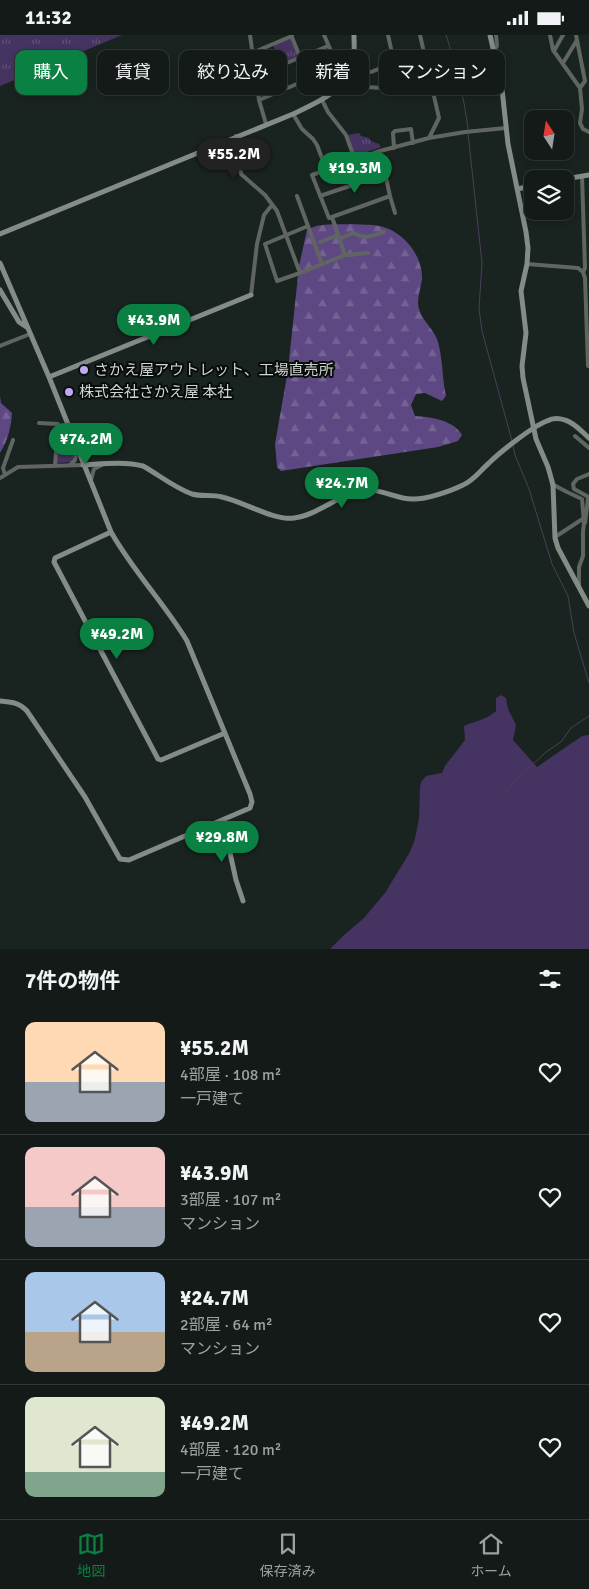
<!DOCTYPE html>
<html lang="ja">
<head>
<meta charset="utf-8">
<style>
  body { margin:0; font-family:Signika,"Noto Sans JP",sans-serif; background:#1c2320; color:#f1f3f6; height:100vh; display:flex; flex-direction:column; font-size:19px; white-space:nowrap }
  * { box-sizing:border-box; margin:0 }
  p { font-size:16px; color:#9da1a1 }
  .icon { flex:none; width:28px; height:28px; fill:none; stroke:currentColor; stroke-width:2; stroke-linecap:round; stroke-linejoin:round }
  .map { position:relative; height:914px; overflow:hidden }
  .details { display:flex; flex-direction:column; background:#131a17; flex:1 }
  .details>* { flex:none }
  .banner { position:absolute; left:15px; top:15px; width:560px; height:45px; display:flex; gap:10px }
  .needle { width:32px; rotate:348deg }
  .buttons { position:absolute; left:524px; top:75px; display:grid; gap:10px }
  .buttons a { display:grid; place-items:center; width:50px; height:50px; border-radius:10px; background:#131a17; box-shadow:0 2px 8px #0003,0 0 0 1px #323836; font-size:25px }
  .price { position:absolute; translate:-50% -42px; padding:0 11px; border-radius:18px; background:#0b8043; color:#fff; font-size:16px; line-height:32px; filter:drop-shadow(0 1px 2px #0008) }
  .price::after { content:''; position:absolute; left:50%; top:30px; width:15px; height:11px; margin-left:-8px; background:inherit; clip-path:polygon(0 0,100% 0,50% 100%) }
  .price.selected { background:#222; color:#fff }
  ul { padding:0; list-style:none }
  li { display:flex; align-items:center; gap:15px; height:125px; padding:0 25px }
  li+li { border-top:1px solid #323836 }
  li span { display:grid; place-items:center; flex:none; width:140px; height:100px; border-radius:10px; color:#555 }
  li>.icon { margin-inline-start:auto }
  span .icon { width:60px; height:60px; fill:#fffc; stroke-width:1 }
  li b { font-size:21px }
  h2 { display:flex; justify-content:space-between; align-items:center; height:60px; padding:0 25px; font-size:21px }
  .tag { padding:0 18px; border-radius:10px; background:#131a17; box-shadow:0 2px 8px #0003,0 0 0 1px #323836; font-size:18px; line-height:45px }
  .tag.selected { background:#0b8043; color:#fff }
  .status { display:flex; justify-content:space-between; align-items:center; height:35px; padding:0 25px; background:#131a17; direction:ltr }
  .status svg { height:14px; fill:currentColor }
  .menu { display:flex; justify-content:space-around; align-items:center; height:70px; border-top:1px solid #323836; background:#131a17; font-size:14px; color:#9da1a1 }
  .menu a { display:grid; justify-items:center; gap:2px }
  .menu .selected { color:#0b8043 }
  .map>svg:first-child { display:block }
  .grass { fill:#453462 }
  .forest { fill:url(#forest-firs) }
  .park { fill:url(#park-tufts) }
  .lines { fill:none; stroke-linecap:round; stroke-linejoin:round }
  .stream { stroke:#494058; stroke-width:1 }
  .street { stroke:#606562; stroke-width:4 }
  .secondary { stroke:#848c88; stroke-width:5 }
  .poi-dot { fill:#c1a8f3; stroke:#070b09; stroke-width:2 }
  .labels { text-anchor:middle; stroke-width:4; stroke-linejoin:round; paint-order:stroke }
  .poi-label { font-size:15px; fill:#d0d6d3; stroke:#070b09; text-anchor:start }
</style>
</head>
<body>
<div class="status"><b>11:32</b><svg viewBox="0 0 49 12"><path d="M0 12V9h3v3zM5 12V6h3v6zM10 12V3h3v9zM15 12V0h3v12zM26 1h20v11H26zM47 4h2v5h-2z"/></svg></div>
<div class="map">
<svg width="589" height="914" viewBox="0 0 589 914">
  <defs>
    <pattern id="forest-firs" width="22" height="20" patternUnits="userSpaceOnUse" patternTransform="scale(1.25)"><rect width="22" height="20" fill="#5e4883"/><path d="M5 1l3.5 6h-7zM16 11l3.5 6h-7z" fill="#746294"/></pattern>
    <pattern id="park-tufts" width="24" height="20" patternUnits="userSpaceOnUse" patternTransform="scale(1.25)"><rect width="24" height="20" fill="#453462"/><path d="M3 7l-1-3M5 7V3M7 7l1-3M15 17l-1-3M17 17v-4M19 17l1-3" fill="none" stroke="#5f5178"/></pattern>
  </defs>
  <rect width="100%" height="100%" fill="#19231f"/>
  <!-- grass -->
  <path class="grass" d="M501,660L506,663L508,674L516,690L513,705L537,732L582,701L589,700V914H330L344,900L364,883L385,858L410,817L415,804L419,783L420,753L421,747L426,741L442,738L445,731L465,705L464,691C475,686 488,684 496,676V663Z"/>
  <!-- forest -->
  <path class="forest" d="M352,189C361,190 371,189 379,191C402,195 423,220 422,244C421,254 416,264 419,274C422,286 435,295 438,307C443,325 442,343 446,361L442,366L425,358L416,359L411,370L415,381C430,382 454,385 462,400L458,406L438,412L281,436L277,432L275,409L288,335L299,231L307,195C320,187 337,190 352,189Z
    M0,361L1,368L12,378C11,393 8,405 0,418Z"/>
  <!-- park -->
  <path class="park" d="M0,0H122L0,51Z
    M291,3L299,21L281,29L273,10Z
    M359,98L361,101L369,103L371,106L379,109L381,112L355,121L348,100Z
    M63,389L75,419L72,427L57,428L59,390Z"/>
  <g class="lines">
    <!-- stream -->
    <path class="stream" d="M446,0C456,31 464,61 468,94
      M468,98L482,228L479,274L482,296L512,406
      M513,410L515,420L529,454L552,529L568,561L574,598L589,648
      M504,760L511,750L546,717L561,707L571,693L589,681"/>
    <!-- street -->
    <path class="street" d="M250,0L259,65L266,89
      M291,0L300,22
      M324,0L344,46
      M550,0L553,15L580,53L582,74L580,88L583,94L589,97
      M576,0L585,46L580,53
      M494,15L497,11L496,0
      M554,16L563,0
      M252,18L292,1
      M353,26L357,29L358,37C368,42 384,30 394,27L388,0
      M394,27L414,46
      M563,28L577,5
      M358,37L361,47L366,52L399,54L414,46L496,27
      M255,41L328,11
      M259,65L337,32
      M322,65L328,77L346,100L355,125
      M293,79L302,94L313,104L317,110L326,134
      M236,101L241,139L265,160L277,176L300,238L345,220L332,182L329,183L312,140L380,116L429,103L439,83L420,0
      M429,103L465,97L506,93
      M394,113L393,98L395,96L411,94L413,108
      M582,141L585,233L583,237
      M297,161L308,191
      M320,161L385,139
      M390,161L395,178
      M332,182L390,161L380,116
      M339,204L353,198C366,204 370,202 384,197
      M320,207L338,200
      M345,220L368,218
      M527,229L578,233L583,237L585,243L588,331
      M300,238L277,246L265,209L308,191L322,229
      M251,260L257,209L264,180L272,170
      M0,311L30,299
      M39,388L58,389L55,431
      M575,401L589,413
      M70,430L75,425L77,414
      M5,440L3,433L13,405
      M0,443L18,432L83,430
      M91,445L94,434L102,430
      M552,449L567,457L582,464L584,488L583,497V521L579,532V552
      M585,488L588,464L587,461L574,454L573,449L577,444L589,439
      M555,502L584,483"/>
    <!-- secondary -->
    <path class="secondary" d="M490,0L502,54L508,109L526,197L528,213L527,229L521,256L526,298L522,331L523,343L536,404L548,432L553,450L555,503L558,513L589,571
      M565,144L589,140
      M517,154L532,151
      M0,199L293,79C318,67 345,57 353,27C355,19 354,9 354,0
      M0,228L49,342L111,497C133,536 164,568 187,606L250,759L252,767L250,773L129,825L120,824L85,762L27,676C19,667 11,667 0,666
      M0,255L19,287L28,293
      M49,342L251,260
      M83,430C102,429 124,426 143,431C159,440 175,453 192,459C202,462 212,459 222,462C242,466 274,486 294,483C320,480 341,456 368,455C384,455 397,464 412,464C425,465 451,456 463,450C473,446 481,435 489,428C500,417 533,391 547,386C552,383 559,383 565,385C575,388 582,397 589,403
      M111,497L55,523L54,527L158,724L161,725L225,698
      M223,786L236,845L243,866"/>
  </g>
  <!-- markers -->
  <g class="poi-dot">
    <circle cx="84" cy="335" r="5"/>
    <circle cx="69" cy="357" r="5"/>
  </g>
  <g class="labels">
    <!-- poi labels -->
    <g class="poi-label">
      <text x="94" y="340">さかえ屋アウトレット、工場直売所</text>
      <text x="79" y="362">株式会社さかえ屋 本社</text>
    </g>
  </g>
</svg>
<div class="buttons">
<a><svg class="needle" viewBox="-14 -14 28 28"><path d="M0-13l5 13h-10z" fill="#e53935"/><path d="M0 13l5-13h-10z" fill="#9da1a1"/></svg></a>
<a><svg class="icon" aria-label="layers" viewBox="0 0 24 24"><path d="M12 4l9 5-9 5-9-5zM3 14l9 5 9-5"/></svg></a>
</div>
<b class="price selected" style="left:234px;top:145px">¥55.2M</b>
<b class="price" style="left:355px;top:159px">¥19.3M</b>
<b class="price" style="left:154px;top:311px">¥43.9M</b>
<b class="price" style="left:86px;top:430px">¥74.2M</b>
<b class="price" style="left:342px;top:474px">¥24.7M</b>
<b class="price" style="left:117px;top:625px">¥49.2M</b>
<b class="price" style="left:222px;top:828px">¥29.8M</b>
<div class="banner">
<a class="tag selected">購入</a>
<a class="tag">賃貸</a>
<a class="tag">絞り込み</a>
<a class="tag">新着</a>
<a class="tag">マンション</a>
</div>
</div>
<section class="details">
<h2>7件の物件<svg class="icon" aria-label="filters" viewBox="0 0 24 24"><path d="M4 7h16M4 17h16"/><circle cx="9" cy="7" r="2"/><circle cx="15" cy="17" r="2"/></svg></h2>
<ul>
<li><span style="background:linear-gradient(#ffd9b3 60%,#9aa5b1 0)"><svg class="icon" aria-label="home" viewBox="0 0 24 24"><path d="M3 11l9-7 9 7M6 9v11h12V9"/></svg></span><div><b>¥55.2M</b><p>4部屋 · 108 m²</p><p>一戸建て</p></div><svg class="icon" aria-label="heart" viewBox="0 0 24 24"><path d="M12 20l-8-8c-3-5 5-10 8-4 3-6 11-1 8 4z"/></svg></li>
<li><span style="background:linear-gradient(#f6c9c9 60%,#9aa5b1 0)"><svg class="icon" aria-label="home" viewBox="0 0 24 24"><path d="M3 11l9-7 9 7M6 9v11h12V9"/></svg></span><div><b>¥43.9M</b><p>3部屋 · 107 m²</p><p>マンション</p></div><svg class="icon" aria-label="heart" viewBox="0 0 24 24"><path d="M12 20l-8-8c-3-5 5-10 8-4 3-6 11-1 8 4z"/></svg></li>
<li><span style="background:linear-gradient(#a9c7e8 60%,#b9a48a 0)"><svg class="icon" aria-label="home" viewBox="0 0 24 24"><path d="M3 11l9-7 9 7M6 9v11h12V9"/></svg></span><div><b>¥24.7M</b><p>2部屋 · 64 m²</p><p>マンション</p></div><svg class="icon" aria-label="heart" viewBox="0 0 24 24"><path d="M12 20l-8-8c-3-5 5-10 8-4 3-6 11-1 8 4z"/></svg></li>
<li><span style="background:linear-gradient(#dfe7d0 75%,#7fa58c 0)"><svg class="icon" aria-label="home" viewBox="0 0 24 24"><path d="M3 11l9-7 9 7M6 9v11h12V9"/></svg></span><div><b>¥49.2M</b><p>4部屋 · 120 m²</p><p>一戸建て</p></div><svg class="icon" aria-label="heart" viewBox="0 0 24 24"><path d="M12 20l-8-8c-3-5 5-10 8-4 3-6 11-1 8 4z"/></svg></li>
</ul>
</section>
<nav class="menu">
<a class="selected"><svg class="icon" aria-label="map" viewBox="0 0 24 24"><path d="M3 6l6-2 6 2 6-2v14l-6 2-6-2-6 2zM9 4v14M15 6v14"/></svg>地図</a>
<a><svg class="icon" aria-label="saved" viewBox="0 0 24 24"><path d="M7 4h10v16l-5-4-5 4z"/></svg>保存済み</a>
<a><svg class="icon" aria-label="home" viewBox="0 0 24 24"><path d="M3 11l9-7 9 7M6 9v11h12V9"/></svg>ホーム</a>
</nav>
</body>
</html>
